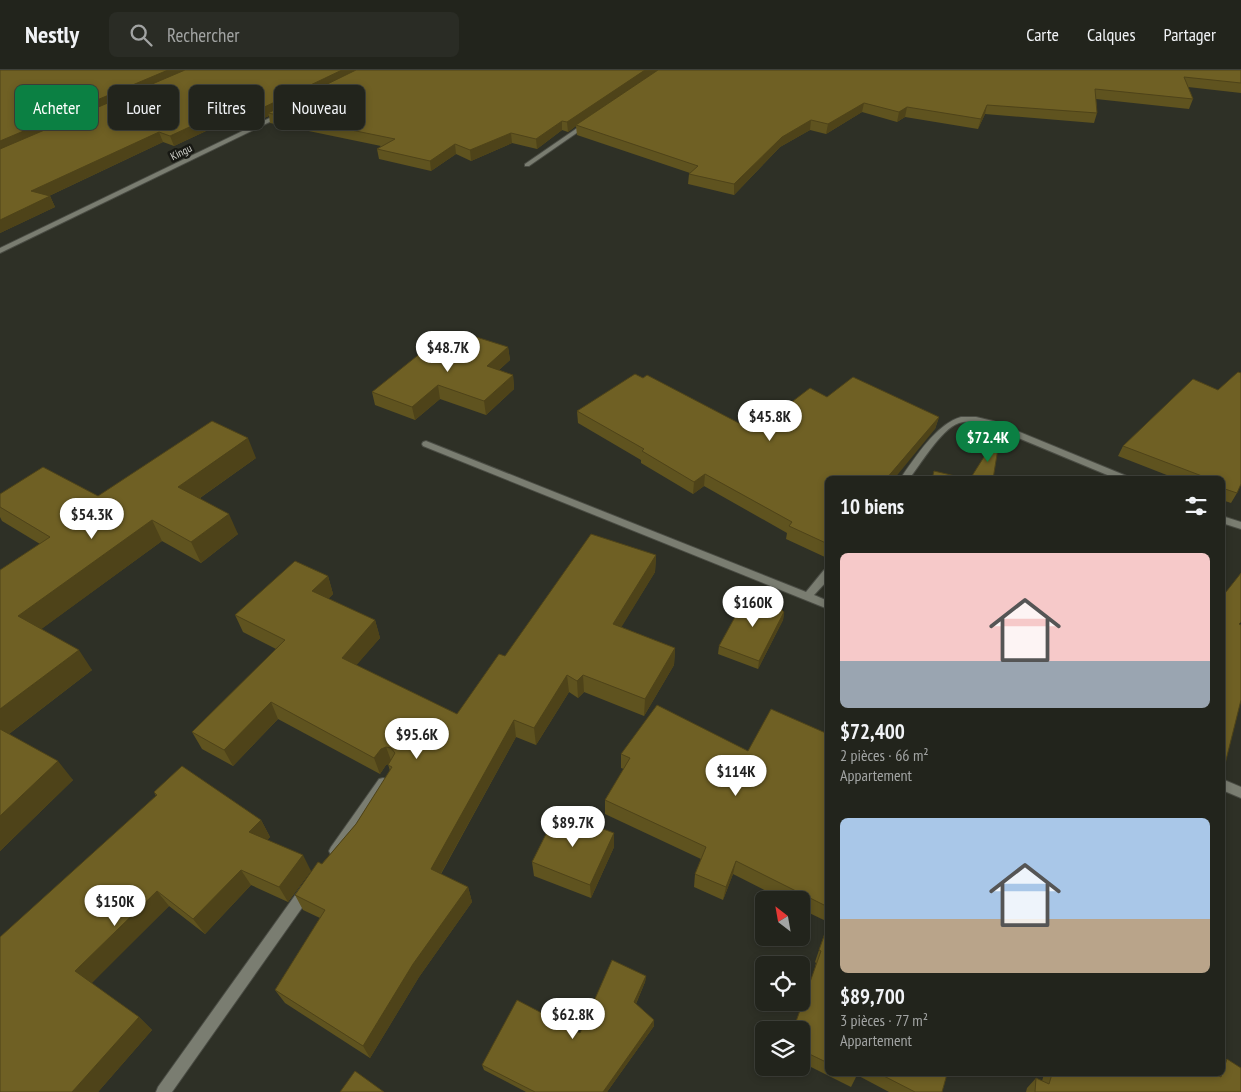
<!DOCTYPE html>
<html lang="fr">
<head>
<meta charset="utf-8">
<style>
  body { margin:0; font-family:"PT Sans Narrow",sans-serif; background:#2a2c25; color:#f1f3f6; height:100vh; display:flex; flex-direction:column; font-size:19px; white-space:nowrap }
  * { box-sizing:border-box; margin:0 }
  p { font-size:16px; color:#a2a4a3 }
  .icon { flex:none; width:28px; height:28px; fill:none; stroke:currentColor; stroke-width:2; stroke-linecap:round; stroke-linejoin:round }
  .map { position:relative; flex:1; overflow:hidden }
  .sheet { position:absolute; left:825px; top:406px; width:400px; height:600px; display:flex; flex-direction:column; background:#22241c; border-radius:8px; box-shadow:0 2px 8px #0003,0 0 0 1px #3f413b }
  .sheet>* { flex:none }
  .hud { position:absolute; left:15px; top:15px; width:475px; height:45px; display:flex; gap:10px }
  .needle { width:32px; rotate:329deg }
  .buttons { position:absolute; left:755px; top:821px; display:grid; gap:10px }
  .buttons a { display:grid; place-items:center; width:55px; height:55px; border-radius:8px; background:#22241c; box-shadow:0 2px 8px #0003,0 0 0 1px #3f413b; font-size:25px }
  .price { position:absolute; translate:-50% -42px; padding:0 11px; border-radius:18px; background:#fff; color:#222; font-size:16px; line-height:32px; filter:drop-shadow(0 1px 2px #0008) }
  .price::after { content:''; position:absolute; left:50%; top:30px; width:15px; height:11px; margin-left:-8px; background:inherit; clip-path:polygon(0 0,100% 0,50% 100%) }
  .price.current { background:#0b8043; color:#fff }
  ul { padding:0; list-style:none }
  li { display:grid; align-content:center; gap:10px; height:265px; padding:0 15px }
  li span { display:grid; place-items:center; height:155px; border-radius:8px; color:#555 }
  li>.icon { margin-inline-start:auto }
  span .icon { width:90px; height:90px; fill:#fffc; stroke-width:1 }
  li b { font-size:21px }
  h2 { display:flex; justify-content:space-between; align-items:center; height:60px; padding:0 15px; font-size:21px }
  .chip { padding:0 18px; border-radius:8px; background:#22241c; box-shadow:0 2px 8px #0003,0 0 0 1px #3f413b; font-size:18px; line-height:45px }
  .chip.current { background:#0b8043; color:#fff }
  header { display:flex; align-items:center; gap:30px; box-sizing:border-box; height:70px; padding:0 25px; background:#22241c; border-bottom:1px solid #3f413b }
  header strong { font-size:24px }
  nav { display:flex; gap:28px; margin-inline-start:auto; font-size:18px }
  .search { width:350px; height:45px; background:#2a2c25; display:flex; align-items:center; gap:12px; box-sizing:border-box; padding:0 18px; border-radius:8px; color:#a2a4a3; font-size:19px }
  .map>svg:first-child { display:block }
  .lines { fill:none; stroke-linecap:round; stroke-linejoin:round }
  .street-casing { stroke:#4a4c44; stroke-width:2 }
  .street { fill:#7a7d71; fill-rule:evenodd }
  .wall { fill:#5f531f }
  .shaded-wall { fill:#4e4319 }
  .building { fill:#6f6024; stroke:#4e4319 }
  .labels { text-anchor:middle; stroke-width:5; stroke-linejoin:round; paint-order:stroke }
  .far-street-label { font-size:11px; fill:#d1d2cc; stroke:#171813 }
</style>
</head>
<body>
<header>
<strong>Nestly</strong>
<div class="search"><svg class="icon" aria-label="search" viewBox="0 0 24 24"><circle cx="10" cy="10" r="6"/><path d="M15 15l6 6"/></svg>Rechercher</div>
<nav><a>Carte</a><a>Calques</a><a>Partager</a></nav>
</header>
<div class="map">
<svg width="1241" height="1022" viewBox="0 0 1241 1022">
  <rect width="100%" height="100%" fill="#2e3026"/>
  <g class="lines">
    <defs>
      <path id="street" d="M280,43L282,44V46L0,183V178Z
        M586,52L591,53L529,96H525V94Z
        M961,347H976L993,351L1129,407L1130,409H1117L987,355C978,353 968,350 959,353C941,359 921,394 909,409H900C915,388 936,354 961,347Z
        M426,371L806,522L824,500H828V510L814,525L828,531V539L423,376L422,374L423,372Z
        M1222,446L1241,452V459L1222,453Z
        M383,708L387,709L389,713L387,717L339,785L335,787L331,785L329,781L331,777L379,709Z
        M1222,709L1241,717V728L1222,720Z
        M306,815L311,817L313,821L311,825L172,1022H156L158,1017L301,817Z"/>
    </defs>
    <!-- street casing -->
    <use href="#street" class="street-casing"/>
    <!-- street -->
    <use href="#street" class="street"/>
  </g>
  <!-- wall -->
  <path class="wall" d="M0,0H1241V23L1188,17L1193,29L1189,39L1096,29L1097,43L1094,53L985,44L978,59L905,47L897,52L862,42L826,64L810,60L780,77L734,125L688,114L689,104L690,103L577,65L576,56L568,62L562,60L537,79L512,73L471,91L456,84L431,101L379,89L377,79L381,76L270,53L269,46L259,50L238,46L174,76L163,72L49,126H50L55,137L0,163Z
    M508,277L510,290L499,300L513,305L514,319L486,345L440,329L415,350L375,335L372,322L450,286Z
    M1218,320L1237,423L1231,433L1222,430V409H1177L1118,386L1123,376Z
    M827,327L939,347L935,359L828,409L827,488L786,469L787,463L704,416L693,424L641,393V390L578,353L577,341L754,361Z
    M256,388L200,428L238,464L201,493L162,471L41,559L92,600L9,664L73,710L0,781V500L40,474L2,451L0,447V424L98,426Z
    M656,485L655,502L621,557L675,578L674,595L644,646L584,622L578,628L569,622L536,675L516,667L441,804L468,817L472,832L419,907L370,988L285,933L275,920L320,848L303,840L295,825L356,754L390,701L388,694L386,695L380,704L278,649L233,696L202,679L192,662L276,579L243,562L235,545L328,506L333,524L328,529L375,550L380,568L356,595L457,644L505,586Z
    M784,542L783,550L758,599L718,584L719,576Z
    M828,664V852L801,839V830H784L733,804L723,830L694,817L695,804L701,789L605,744V730L624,699L621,698V684L748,681Z
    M154,722L261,750L270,767L267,770L311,801L288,832L251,815L205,864L169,836L91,913L139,947L152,960L98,1022H0L156,726Z
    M614,777L591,828L534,806L532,792Z
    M828,853V1004H947L942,1022H889L857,1005L851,1017L801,992V960L816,893L815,892Z
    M646,906L645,912L636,934L654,950V956L607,1022H526L484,1000L482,995L580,963Z
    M1227,989L1241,1022H1026L1027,1018L1036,1008L1042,1011L1044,1004H1222V992Z"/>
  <!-- shaded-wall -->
  <path class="shaded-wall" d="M168,0H193L0,83V71Z
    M342,0H363L268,43L269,46L259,50L256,41Z
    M645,0H659L576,55V56L568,62L567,52Z
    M864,33L862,42L826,64L828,54Z
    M987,35L985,44L978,59L981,49Z
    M235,36L238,46L174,76L170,66Z
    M907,37L905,47L897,52L899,42Z
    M811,50L810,60L780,77L734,125V114L782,67Z
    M562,51V60L537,79L536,69Z
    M159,62L163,72L36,132L31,121Z
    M511,63L512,73L471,91L470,80Z
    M455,74L456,84L431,101L430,91Z
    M50,126L55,137L0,163V150Z
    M508,277L510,290L488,310L487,296Z
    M513,305L514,319L486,345L484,331Z
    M438,315L440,329L415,350L412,337Z
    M939,347L935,359L894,409H886Z
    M248,368L256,388L187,437L178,417Z
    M705,404L704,416L693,424L694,412Z
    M229,444L238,464L201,493L191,472Z
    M152,450L162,471L32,566L18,546Z
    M656,485L655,502L613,571V554Z
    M328,506L333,524L318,539L312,521Z
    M784,542L783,550L758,599L759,591Z
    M375,550L380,568L348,605L342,588Z
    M675,578L674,595L644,646L645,629Z
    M79,580L92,600L1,670L0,668V639Z
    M567,605L569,622L536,675L534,658Z
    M583,605L584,622L578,628L577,611Z
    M271,632L278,649L233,696L224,680Z
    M514,650L516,667L435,814L431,799Z
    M386,677L392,693L386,695L380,704L374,688L381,679Z
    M58,691L73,710L0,781V746Z
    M261,750L270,767L258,778L249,762Z
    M614,763V777L591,828L590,815Z
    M303,785L311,801L288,832L279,817Z
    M736,791L733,804L723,830L726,817Z
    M241,800L251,815L205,864L193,849Z
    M468,817L472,832L419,907L370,988L363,976L413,894Z
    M157,821L169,836L90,915L75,901Z
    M646,906L645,912L634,938V932Z
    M139,947L152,960L98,1022H72Z
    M654,950V956L607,1022H603Z"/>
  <!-- building -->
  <path class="building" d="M0,0H168L0,71Z
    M185,0H342L256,41L235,36L170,66L159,62L31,121L50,126L0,150V79Z
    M356,0H645L567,52L562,51L536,69L511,63L470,80L455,74L430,91L377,79L395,69L268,43Z
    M658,0H1241V13L1184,7L1193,29L1095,19L1097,43L987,35L981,49L907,37L899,42L864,33L828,54L811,50L782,67L734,114L689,104L698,96L576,55Z
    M473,266L508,277L487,296L513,305L484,331L438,315L412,337L372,322L427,278L450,286Z
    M1238,302L1241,303V414L1237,423L1222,418V409H1200L1202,406L1123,376L1193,309L1218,320Z
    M635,304L643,308L647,305L754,361L810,318L827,327L853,307L939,347L886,409H828V474L789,456L792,452L705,404L694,412L642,381L644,379L577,341Z
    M212,351L248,368L178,417L229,444L191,472L152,450L18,546L79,580L0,639V500L50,467L0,437V424L43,397L98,426Z
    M1001,360L993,409H970Z
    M934,401L968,409H932Z
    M591,464L656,485L613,554L675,578L645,629L583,605L577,611L567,605L534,658L514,650L431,799L468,817L413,894L363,976L275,920L325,840L295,825L318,792L322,794L356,754L392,697L388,695L395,683L391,678L386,677L381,679L374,688L271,632L224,680L192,662L285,570L235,545L295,491L328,506L312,521L375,550L342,588L457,644L499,584L505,586Z
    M1241,503V552L1239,554L1241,555V630L1222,706V527Z
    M767,524L784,542L759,591L719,576L741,536Z
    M657,635L748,681L771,639L828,664V837L736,791L726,817L695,804L706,777L605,730L630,688L621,684Z
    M0,659L58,691L0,746Z
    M182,696L261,750L249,762L303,785L279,817L241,800L193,849L157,821L75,901L139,947L72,1022H0V867L157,725L154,722Z
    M557,742L614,763L590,815L532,792Z
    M828,855V993L801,980V960H793L821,881L819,880Z
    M612,890L646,906L634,932L654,950L603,1022H535L482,995L517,930L580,963Z
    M1227,989L1241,998V1022H1035L1036,1008L1049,1014L1052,1004H1215L1221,1007Z
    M355,1001L384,1022H340Z
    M850,1004H858L856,1007Z
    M880,1004H947L942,1022H915Z"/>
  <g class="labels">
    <!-- far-street labels -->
    <g class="far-street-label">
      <text transform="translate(181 82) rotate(-26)" y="4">Kingu</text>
    </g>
  </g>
</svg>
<div class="buttons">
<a><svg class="needle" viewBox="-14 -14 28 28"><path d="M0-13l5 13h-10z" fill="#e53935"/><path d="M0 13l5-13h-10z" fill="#a2a4a3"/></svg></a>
<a><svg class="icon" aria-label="locate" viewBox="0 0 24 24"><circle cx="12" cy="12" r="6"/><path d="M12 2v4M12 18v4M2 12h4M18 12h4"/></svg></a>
<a><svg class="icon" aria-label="layers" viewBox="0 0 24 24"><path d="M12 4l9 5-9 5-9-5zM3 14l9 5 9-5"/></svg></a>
</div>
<b class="price" style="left:448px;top:303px">$48.7K</b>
<b class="price" style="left:770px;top:372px">$45.8K</b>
<b class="price current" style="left:988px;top:393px">$72.4K</b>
<b class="price" style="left:92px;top:470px">$54.3K</b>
<b class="price" style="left:753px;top:558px">$160K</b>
<b class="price" style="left:417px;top:690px">$95.6K</b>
<b class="price" style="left:736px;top:727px">$114K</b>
<b class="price" style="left:573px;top:778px">$89.7K</b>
<b class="price" style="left:115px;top:857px">$150K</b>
<b class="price" style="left:573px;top:970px">$62.8K</b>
<div class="hud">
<a class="chip current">Acheter</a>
<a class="chip">Louer</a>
<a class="chip">Filtres</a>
<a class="chip">Nouveau</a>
</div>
<section class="sheet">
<h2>10 biens<svg class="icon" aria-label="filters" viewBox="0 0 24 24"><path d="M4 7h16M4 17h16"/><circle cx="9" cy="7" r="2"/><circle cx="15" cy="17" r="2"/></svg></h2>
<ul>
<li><span style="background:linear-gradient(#f6c9c9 70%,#9aa5b1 0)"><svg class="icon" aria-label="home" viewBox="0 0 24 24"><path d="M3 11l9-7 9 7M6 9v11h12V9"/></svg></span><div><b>$72,400</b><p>2 pièces · 66 m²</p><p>Appartement</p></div></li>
<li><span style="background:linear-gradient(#a9c7e8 65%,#b9a48a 0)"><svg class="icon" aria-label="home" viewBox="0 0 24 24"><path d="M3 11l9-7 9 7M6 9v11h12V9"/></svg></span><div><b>$89,700</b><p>3 pièces · 77 m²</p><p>Appartement</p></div></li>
</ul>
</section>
</div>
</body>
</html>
